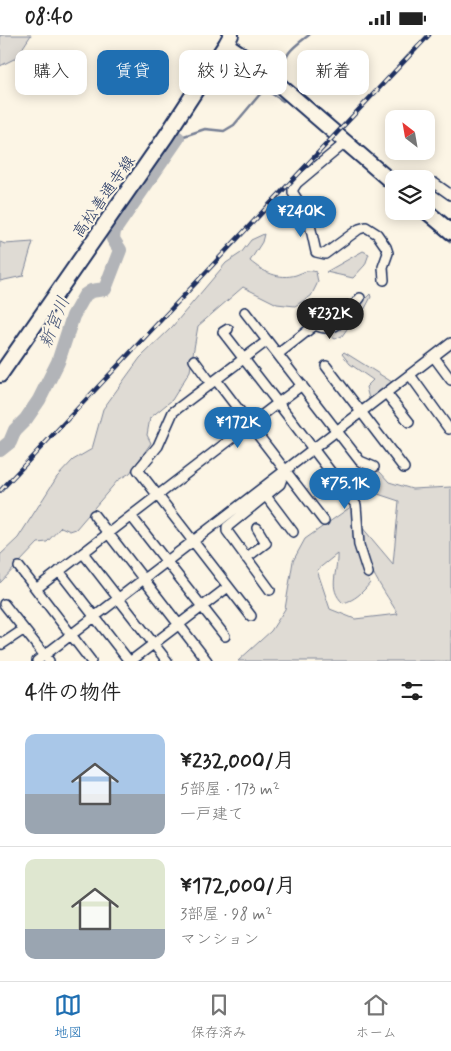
<!DOCTYPE html>
<html lang="ja">
<head>
<meta charset="utf-8">
<style>
  body { margin:0; font-family:Mynerve,"Klee One",sans-serif; background:#f2f2f2; color:#222; height:100vh; display:flex; flex-direction:column; font-size:19px; white-space:nowrap }
  * { box-sizing:border-box; margin:0 }
  p { font-size:16px; color:#767676 }
  .icon { flex:none; width:28px; height:28px; fill:none; stroke:currentColor; stroke-width:2; stroke-linecap:round; stroke-linejoin:round }
  .map { position:relative; height:626px; overflow:hidden }
  .details { display:flex; flex-direction:column; background:#fff; flex:1 }
  .details>* { flex:none }
  .hud { position:absolute; left:15px; top:15px; width:421px; height:45px; display:flex; gap:10px }
  .needle { width:32px; rotate:329deg }
  .buttons { position:absolute; left:385px; top:75px; display:grid; gap:10px }
  .buttons a { display:grid; place-items:center; width:50px; height:50px; border-radius:10px; background:#fff; box-shadow:0 2px 12px #0003; font-size:25px }
  .price { position:absolute; translate:-50% -42px; padding:0 11px; border-radius:18px; background:#1f6fb2; color:#fff; font-size:16px; line-height:32px; filter:drop-shadow(0 1px 2px #0008) }
  .price::after { content:''; position:absolute; left:50%; top:30px; width:15px; height:11px; margin-left:-8px; background:inherit; clip-path:polygon(0 0,100% 0,50% 100%) }
  .price.selected { background:#222; color:#fff }
  ul { padding:0; list-style:none }
  li { display:flex; align-items:center; gap:15px; height:125px; padding:0 25px }
  li+li { border-top:1px solid #e0e0e0 }
  li span { display:grid; place-items:center; flex:none; width:140px; height:100px; border-radius:10px; color:#555 }
  li>.icon { margin-inline-start:auto }
  span .icon { width:60px; height:60px; fill:#fffc; stroke-width:1 }
  li b { font-size:21px }
  h2 { display:flex; justify-content:space-between; align-items:center; height:60px; padding:0 25px; font-size:21px }
  .tag { padding:0 18px; border-radius:10px; background:#fff; box-shadow:0 2px 12px #0003; font-size:18px; line-height:45px }
  .tag.selected { background:#1f6fb2; color:#fff }
  .status { display:flex; justify-content:space-between; align-items:center; height:35px; padding:0 25px; background:#fff; direction:ltr }
  .status svg { height:14px; fill:currentColor }
  .dock { display:flex; justify-content:space-around; align-items:center; height:70px; border-top:1px solid #e0e0e0; background:#fff; font-size:14px; color:#767676 }
  .dock a { display:grid; justify-items:center; gap:2px }
  .dock .selected { color:#1f6fb2 }
  .map>svg:first-child { display:block }
  .green { fill:#dfdbd4; stroke:#7d8599 }
  .lines { fill:none; stroke-linecap:round; stroke-linejoin:round }
  .stream { stroke:#767f94; stroke-width:2.5 }
  .river { stroke:#b2b4b8; stroke-width:14 }
  .minor-casing { stroke:#1b2f5e; stroke-width:12 }
  .primary-casing { stroke:#1b2f5e; stroke-width:18 }
  .minor { stroke:#fcf5e5; stroke-width:9 }
  .primary { stroke:#fcf5e5; stroke-width:14 }
  .rail-casing { stroke:#1b2f5e; stroke-width:4.5 }
  .rail { stroke:#fcf5e5; stroke-width:2.5; stroke-dasharray:8; stroke-linecap:butt }
  .labels { text-anchor:middle; stroke-width:4; stroke-linejoin:round; paint-order:stroke }
  .street-label { font-size:16px; fill:#1b2f5e; stroke:#fcf5e5 }
  .water-label { font-size:18px; font-style:italic; fill:#485779; stroke:#fcf5e5 }
</style>
</head>
<body>
<div class="status"><b>08:40</b><svg viewBox="0 0 49 12"><path d="M0 12V9h3v3zM5 12V6h3v6zM10 12V3h3v9zM15 12V0h3v12zM26 1h20v11H26zM47 4h2v5h-2z"/></svg></div>
<div class="map">
<svg width="451" height="626" viewBox="0 0 451 626">
  <rect width="100%" height="100%" fill="#fcf5e5"/>
  <filter id="ink" filterUnits="userSpaceOnUse"><feTurbulence type="fractalNoise" baseFrequency=".02" numOctaves="2"/><feDisplacementMap in="SourceGraphic" scale="10" xChannelSelector="R" yChannelSelector="G"/><feConvolveMatrix kernelMatrix="1 2 1 2 8 2 1 2 1" color-interpolation-filters="sRGB"/></filter>
  <g filter="url(#ink)">
    <!-- green -->
    <path class="green" d="M0,0H31L16,23L0,31Z
      M264,199L262,207L250,226C263,237 279,245 296,240C304,237 308,234 316,237L318,247L311,261L295,271L277,269L243,252L198,291L190,336L172,365L150,383L147,400L151,408L130,438L118,445L76,494L70,496L61,492L47,507L38,508L0,548V520L18,503L57,442L73,425L92,414L103,374L140,323L172,292L226,228L241,218L251,205Z
      M0,207L5,209L33,207L23,241L0,246Z
      M363,216L369,219L365,230L353,243L326,237Z
      M370,259L371,262L360,283L347,289V294L342,301L335,304L326,298L337,293Z
      M344,317L392,347L369,364L366,352L373,345L350,329L342,319Z
      M367,433L380,437L389,447L412,454L451,452V626H238L271,596L285,574L293,526L305,504L352,471C354,500 356,521 370,548C362,558 355,565 343,568C327,553 338,538 337,519L317,535L330,574L355,584L398,579C379,547 363,530 361,491L393,529L399,466L363,454L361,449Z"/>
    <g class="lines">
      <!-- stream -->
      <path class="stream" d="M283,41C283,18 292,13 309,0
        M266,55L283,66L286,64L288,66
        M318,92L338,110
        M178,103L205,94L224,96L234,90L261,58L268,55
        M446,203L451,207"/>
      <!-- river -->
      <path class="river" d="M0,415L10,407L15,395L26,384L39,365L58,327L73,281L85,260L91,256L105,254L120,215L113,204L114,196L178,103"/>
      <defs>
        <path id="minor" d="M345,108L297,148L293,154V158L308,181L316,217L325,219L359,194L366,192L377,199L386,212L388,218L383,232L384,245
          M426,153L429,149L434,148L451,160
          M245,277L360,426L374,432
          M228,294L223,297L278,368L302,350
          M278,319L315,290C337,301 347,279 360,263
          M434,322L451,345
          M194,325L211,348
          M326,331L404,433
          M410,340L449,394
          M216,345L324,486
          M386,358L409,387
          M266,461L293,497
          M94,480L207,626
          M131,481L225,601
          M83,518L167,626
          M246,523L266,508L257,493
          M19,532L36,554
          M59,536L129,626
          M270,555L227,496V492L280,449L285,435
          M4,569L49,626
          M251,581L138,435L158,411L173,377L267,306
          M0,607L2,609L23,595
          M37,626L451,308
          M91,626L36,554L278,368L356,470L359,510L368,538
          M131,626L228,552"/>
        <path id="primary" d="M226,9L254,28L394,149
          M426,176L451,197
          M0,340L166,101L226,9L231,0"/>
      </defs>
      <!-- minor casing -->
      <use href="#minor" class="minor-casing"/>
      <!-- primary casing -->
      <use href="#primary" class="primary-casing"/>
      <!-- minor -->
      <use href="#minor" class="minor"/>
      <!-- primary -->
      <use href="#primary" class="primary"/>
      <defs>
        <path id="rail" d="M0,456L429,0"/>
      </defs>
      <!-- rail casing -->
      <use href="#rail" class="rail-casing"/>
      <!-- rail -->
      <use href="#rail" class="rail"/>
    </g>
  </g>
  <g class="labels">
    <!-- street labels -->
    <g class="street-label">
      <text transform="translate(103 161) rotate(-55)" y="6">高松善通寺線</text>
    </g>
    <!-- water labels -->
    <g class="water-label">
      <text transform="translate(54 287) rotate(-68)" y="6">新宮川</text>
    </g>
  </g>
</svg>
<div class="buttons">
<a><svg class="needle" viewBox="-14 -14 28 28"><path d="M0-13l5 13h-10z" fill="#e53935"/><path d="M0 13l5-13h-10z" fill="#767676"/></svg></a>
<a><svg class="icon" aria-label="layers" viewBox="0 0 24 24"><path d="M12 4l9 5-9 5-9-5zM3 14l9 5 9-5"/></svg></a>
</div>
<b class="price" style="left:301px;top:203px">¥240K</b>
<b class="price selected" style="left:330px;top:305px">¥232K</b>
<b class="price" style="left:238px;top:414px">¥172K</b>
<b class="price" style="left:345px;top:475px">¥75.1K</b>
<div class="hud">
<a class="tag">購入</a>
<a class="tag selected">賃貸</a>
<a class="tag">絞り込み</a>
<a class="tag">新着</a>
</div>
</div>
<section class="details">
<h2>4件の物件<svg class="icon" aria-label="filters" viewBox="0 0 24 24"><path d="M4 7h16M4 17h16"/><circle cx="9" cy="7" r="2"/><circle cx="15" cy="17" r="2"/></svg></h2>
<ul>
<li><span style="background:linear-gradient(#a9c7e8 60%,#9aa5b1 0)"><svg class="icon" aria-label="home" viewBox="0 0 24 24"><path d="M3 11l9-7 9 7M6 9v11h12V9"/></svg></span><div><b>¥232,000/月</b><p>5部屋 · 173 m²</p><p>一戸建て</p></div></li>
<li><span style="background:linear-gradient(#dfe7d0 70%,#9aa5b1 0)"><svg class="icon" aria-label="home" viewBox="0 0 24 24"><path d="M3 11l9-7 9 7M6 9v11h12V9"/></svg></span><div><b>¥172,000/月</b><p>3部屋 · 98 m²</p><p>マンション</p></div></li>
</ul>
</section>
<nav class="dock">
<a class="selected"><svg class="icon" aria-label="map" viewBox="0 0 24 24"><path d="M3 6l6-2 6 2 6-2v14l-6 2-6-2-6 2zM9 4v14M15 6v14"/></svg>地図</a>
<a><svg class="icon" aria-label="saved" viewBox="0 0 24 24"><path d="M7 4h10v16l-5-4-5 4z"/></svg>保存済み</a>
<a><svg class="icon" aria-label="home" viewBox="0 0 24 24"><path d="M3 11l9-7 9 7M6 9v11h12V9"/></svg>ホーム</a>
</nav>
</body>
</html>
